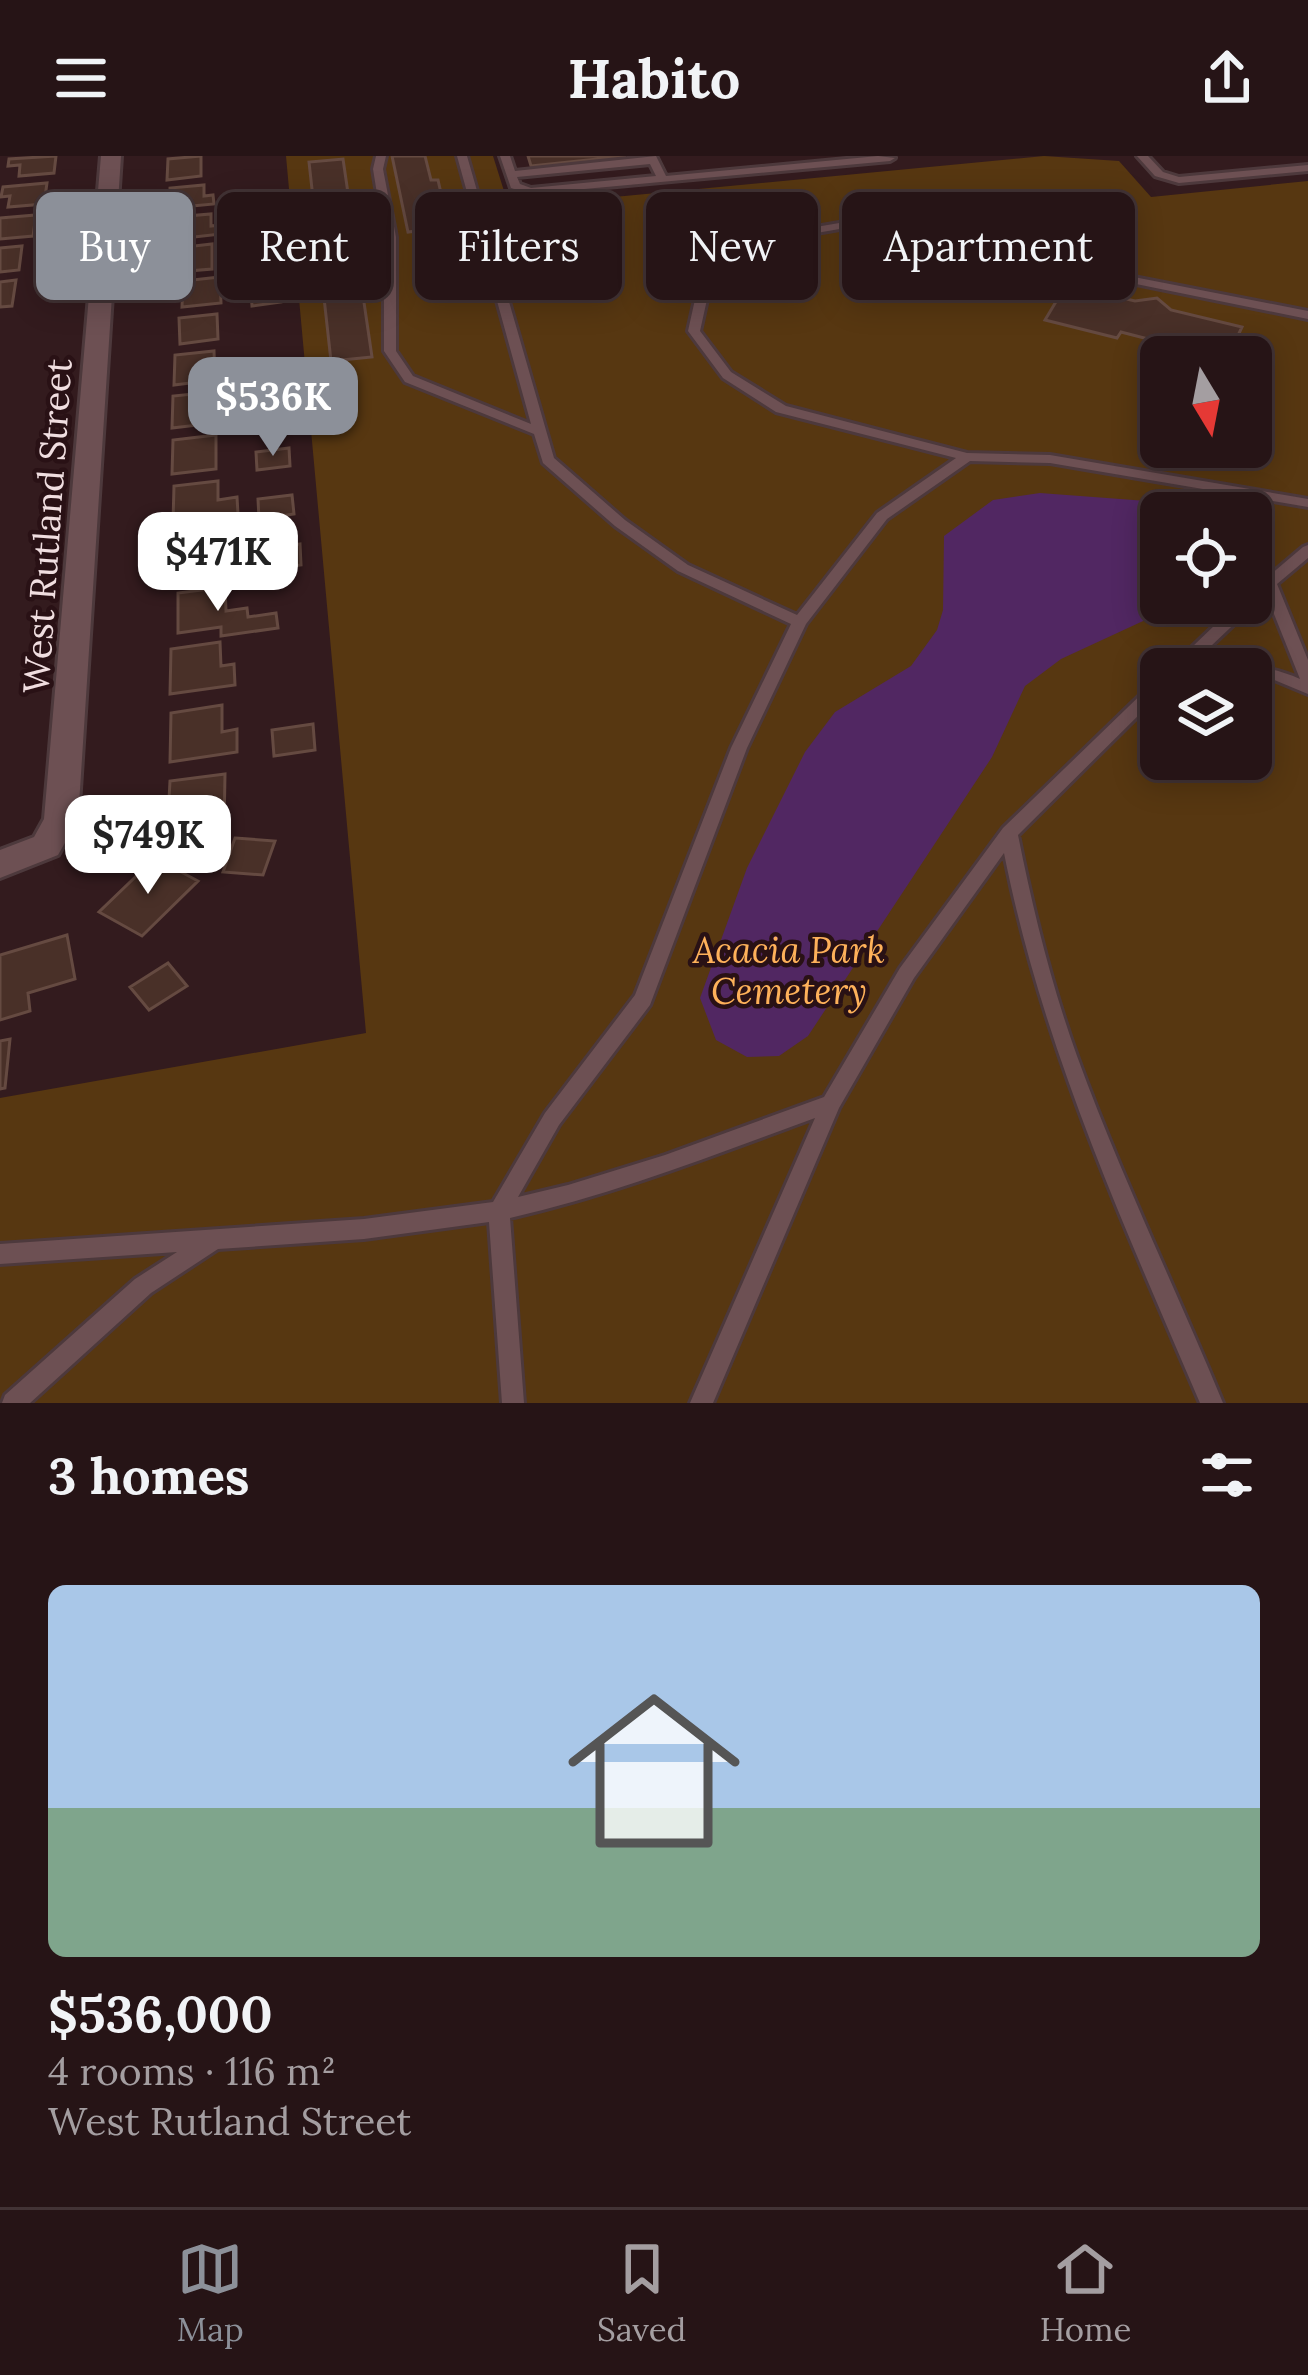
<!DOCTYPE html>
<html lang="en">
<head>
<meta charset="utf-8">
<style>
  body { margin:0; font-family:Lora,serif; background:#322123; color:#f1f3f6; height:100vh; display:flex; flex-direction:column; font-size:45px; white-space:nowrap }
  * { box-sizing:border-box; margin:0 }
  p { font-size:39px; color:#a49ea1 }
  .icon { flex:none; width:66px; height:66px; fill:none; stroke:currentColor; stroke-width:2; stroke-linecap:round; stroke-linejoin:round }
  .map { position:relative; height:1247px; overflow:hidden }
  .drawer { display:flex; flex-direction:column; background:#261416; flex:1 }
  .drawer>* { flex:none }
  .hud { position:absolute; left:36px; top:36px; width:1236px; height:108px; display:flex; gap:24px }
  .needle { width:78px; rotate:170deg }
  .tools { position:absolute; left:1140px; top:180px; display:grid; gap:24px }
  .tools a { display:grid; place-items:center; width:132px; height:132px; border-radius:18px; background:#261416; box-shadow:0 6px 30px #0003,0 0 0 3px #423335; font-size:60px }
  .price { position:absolute; translate:-50% -102px; padding:0 27px; border-radius:24px; background:#fff; color:#222; font-size:39px; line-height:78px; filter:drop-shadow(0 3px 6px #0008) }
  .price::after { content:''; position:absolute; left:50%; top:72px; width:36px; height:27px; margin-left:-18px; background:inherit; clip-path:polygon(0 0,100% 0,50% 100%) }
  .price.active { background:#8c9099; color:#fff }
  ul { padding:0; list-style:none }
  li { display:grid; align-content:center; gap:24px; height:636px; padding:0 48px }
  li span { display:grid; place-items:center; height:372px; border-radius:18px; color:#555 }
  li>.icon { margin-inline-start:auto }
  span .icon { width:216px; height:216px; fill:#fffc; stroke-width:1 }
  li b { font-size:51px }
  h2 { display:flex; justify-content:space-between; align-items:center; height:144px; padding:0 48px; font-size:51px }
  .chip { padding:0 42px; border-radius:18px; background:#261416; box-shadow:0 6px 30px #0003,0 0 0 3px #423335; font-size:42px; line-height:108px }
  .chip.active { background:#8c9099; color:#fff }
  header { display:flex; justify-content:space-between; align-items:center; height:156px; padding:0 48px; background:#261416; font-size:54px; font-weight:800 }
  .tabs { display:flex; justify-content:space-around; align-items:center; height:168px; border-top:3px solid #423335; background:#261416; font-size:33px; color:#a49ea1 }
  .tabs a { display:grid; justify-items:center; gap:6px }
  .tabs .active { color:#8c9099 }
  .map>svg:first-child { display:block }
  .green { fill:#573711; fill-rule:evenodd }
  .water { fill:#512762 }
  .building { fill:#493028; stroke:#654a41; stroke-width:3 }
  .lines { fill:none; stroke-linecap:round; stroke-linejoin:round }
  .lane-casing { stroke:#4d393c; stroke-width:6 }
  .street-casing { stroke:#4d393c; stroke-width:6 }
  .lane { fill:#6d5053; fill-rule:evenodd }
  .street { fill:#6d5053; fill-rule:evenodd }
  .labels { text-anchor:middle; stroke-width:9; stroke-linejoin:round; paint-order:stroke }
  .street-label { font-size:36px; fill:#f0dee0; stroke:#291115 }
  .park-label { font-size:36px; font-style:italic; fill:#feb15a; stroke:#291115 }
</style>
</head>
<body>
<header><svg class="icon" aria-label="menu" viewBox="0 0 24 24"><path d="M4 6h16M4 12h16M4 18h16"/></svg>Habito<svg class="icon" aria-label="share" viewBox="0 0 24 24"><path d="M12 15V3M7 8l5-5 5 5M5 13v7h14v-7"/></svg></header>
<div class="map">
<svg width="1308" height="1247" viewBox="0 0 1308 1247">
  <rect width="100%" height="100%" fill="#331b1e"/>
  <!-- green -->
  <path class="green" d="M286,0H493L509,51L1044,0L1119,5L1151,41L1308,25V1247H0V942L366,877ZM1161,201H1251V291H1161ZM1161,357H1251V447H1161ZM1161,513H1251V603H1161Z"/>
  <!-- water -->
  <path class="water" d="M1040,337L1147,345L1189,357H1161V447H1182L1061,503L1025,530L992,601L808,880L779,900L747,901L716,884L700,842L747,712L805,596L835,556L911,510L937,474L943,454L944,380L993,344Z"/>
  <!-- building -->
  <path class="building" d="M56,0L54,17L19,20L20,9L8,10L9,3Z
    M201,0V20L167,24L168,3Z
    M392,0H425L431,24H438L443,46L436,47L443,72L408,76Z
    M528,0H626L531,10Z
    M343,3L372,201L331,205L309,6Z
    M47,27L44,48L8,51L10,40L1,41L3,31Z
    M204,29V40L213,39L214,48L170,52V32Z
    M211,58V70L220,69L221,78L176,83V61Z
    M36,59L33,80L0,83V62Z
    M278,65L279,77L252,80L251,68Z
    M212,88V113L175,116L176,92Z
    M22,90L19,114L0,116V92Z
    M281,97L282,110L254,113L253,100Z
    M220,121L221,147L182,151L183,125Z
    M16,124L12,150L0,151V126Z
    M1066,129L1135,145L1157,142L1171,154L1242,171L1228,201H1195L1153,191L1156,185L1121,176L1117,182L1045,164Z
    M280,133L281,146L252,150L251,136Z
    M217,158L218,183L180,188L179,162Z
    M214,195L215,224L174,229L175,199Z
    M285,206L287,221L256,225L255,209Z
    M214,236L215,267L172,272L173,240Z
    M216,279V313L172,318L173,284Z
    M289,292L290,310L257,314L256,296Z
    M218,325V344L237,341L238,358L173,366L174,330Z
    M292,339L294,358L259,363L258,343Z
    M217,375L218,396L230,394L231,412L171,420L172,381Z
    M300,388L301,409L266,413L265,393Z
    M225,431L226,455L247,452L248,461L276,457L278,472L221,480V471L178,477V437Z
    M220,486L221,510L234,508L235,529L170,538L171,493Z
    M222,549V576L237,573V596L170,606L171,557Z
    M313,568L315,594L274,600L272,574Z
    M225,618L224,673L167,680L170,625Z
    M235,682L275,685L263,719L223,716Z
    M155,702L198,725L142,780L99,756Z
    M67,779L75,823L28,837L30,855L0,864V799Z
    M168,807L187,830L149,854L130,831Z
    M10,883L5,932L0,933V885Z"/>
  <g class="lines">
    <defs>
      <path id="lane" d="M376,0H386L383,13L396,81V195L413,220L531,268L457,0H467L554,302L625,364L688,409L797,459L877,357L956,302L776,256L723,222L688,175L696,139L718,107L769,79L851,65H909L1098,114L1308,155V163L1097,120L909,71H851L776,84L726,111L708,139L700,175L731,216L786,250L967,297L1050,299L1308,343V351L1050,307L970,305L887,363L806,468L747,592L650,849L559,969L518,1041L568,1029L665,999L824,941L900,812L1003,672L1156,524L1161,523V537L1018,679C1033,754 1051,828 1077,900C1120,1018 1175,1131 1223,1247H1200C1123,1067 1042,890 1004,697L914,822L839,952L713,1247H690L815,962C714,999 615,1038 510,1062L524,1247H502L489,1066L364,1083L218,1093L151,1137L30,1247H2L5,1239L135,1123L177,1096L0,1108V1088L364,1063L493,1046L545,957L635,839L731,592L791,468L678,415L615,370L543,307L534,278L405,226L384,195V81L373,13Z
        M500,0H510L515,15L656,0L666,20L878,0L895,2L890,5L530,38L511,32ZM650,8L656,20L531,32L520,28L517,21Z
        M1137,0H1148L1163,16L1179,21L1308,9V15L1179,27L1155,20Z
        M1308,389V402L1277,428L1308,504V538L1272,523L1251,519V513H1169L1238,447H1251V435L1303,391ZM1266,438L1300,523C1265,507 1231,508 1193,507Z"/>
      <path id="street" d="M101,0H121L78,664L58,699L0,722V694L34,681L44,663Z"/>
    </defs>
    <!-- lane casing -->
    <use href="#lane" class="lane-casing"/>
    <!-- street casing -->
    <use href="#street" class="street-casing"/>
    <!-- lane -->
    <use href="#lane" class="lane"/>
    <!-- street -->
    <use href="#street" class="street"/>
  </g>
  <g class="labels">
    <!-- street labels -->
    <g class="street-label">
      <text transform="translate(47 370) rotate(-86)" y="13">West Rutland Street</text>
    </g>
    <!-- park labels -->
    <g class="park-label">
      <text x="789" y="807">Acacia Park<tspan x="789" dy="41">Cemetery</tspan></text>
    </g>
  </g>
</svg>
<div class="tools">
<a><svg class="needle" viewBox="-14 -14 28 28"><path d="M0-13l5 13h-10z" fill="#e53935"/><path d="M0 13l5-13h-10z" fill="#a49ea1"/></svg></a>
<a><svg class="icon" aria-label="locate" viewBox="0 0 24 24"><circle cx="12" cy="12" r="6"/><path d="M12 2v4M12 18v4M2 12h4M18 12h4"/></svg></a>
<a><svg class="icon" aria-label="layers" viewBox="0 0 24 24"><path d="M12 4l9 5-9 5-9-5zM3 14l9 5 9-5"/></svg></a>
</div>
<b class="price active" style="left:273px;top:303px">$536K</b>
<b class="price" style="left:218px;top:458px">$471K</b>
<b class="price" style="left:148px;top:741px">$749K</b>
<div class="hud">
<a class="chip active">Buy</a>
<a class="chip">Rent</a>
<a class="chip">Filters</a>
<a class="chip">New</a>
<a class="chip">Apartment</a>
</div>
</div>
<section class="drawer">
<h2>3 homes<svg class="icon" aria-label="filters" viewBox="0 0 24 24"><path d="M4 7h16M4 17h16"/><circle cx="9" cy="7" r="2"/><circle cx="15" cy="17" r="2"/></svg></h2>
<ul>
<li><span style="background:linear-gradient(#a9c7e8 60%,#7fa58c 0)"><svg class="icon" aria-label="home" viewBox="0 0 24 24"><path d="M3 11l9-7 9 7M6 9v11h12V9"/></svg></span><div><b>$536,000</b><p>4 rooms · 116 m²</p><p>West Rutland Street</p></div></li>
</ul>
</section>
<nav class="tabs">
<a class="active"><svg class="icon" aria-label="map" viewBox="0 0 24 24"><path d="M3 6l6-2 6 2 6-2v14l-6 2-6-2-6 2zM9 4v14M15 6v14"/></svg>Map</a>
<a><svg class="icon" aria-label="saved" viewBox="0 0 24 24"><path d="M7 4h10v16l-5-4-5 4z"/></svg>Saved</a>
<a><svg class="icon" aria-label="home" viewBox="0 0 24 24"><path d="M3 11l9-7 9 7M6 9v11h12V9"/></svg>Home</a>
</nav>
</body>
</html>
